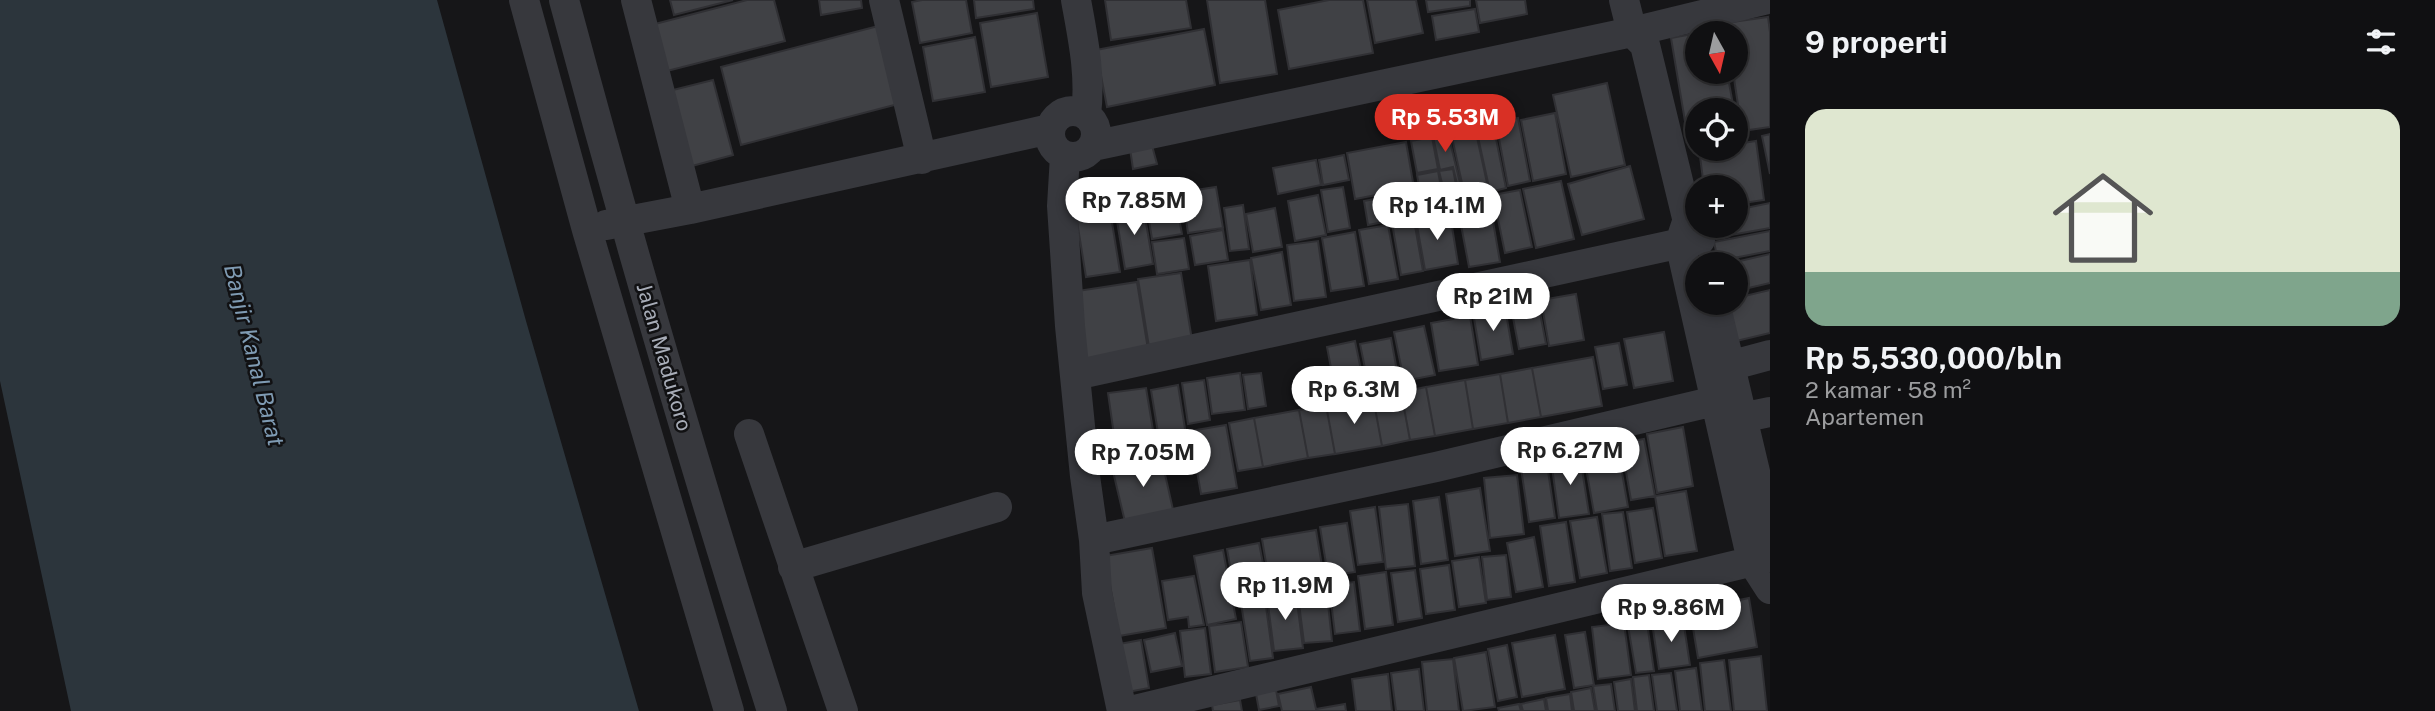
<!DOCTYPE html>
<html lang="id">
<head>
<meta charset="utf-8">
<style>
  body { margin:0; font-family:"Public Sans",sans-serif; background:#19191b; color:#f1f3f6; height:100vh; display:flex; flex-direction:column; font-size:26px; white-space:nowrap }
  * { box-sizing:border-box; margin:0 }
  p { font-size:23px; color:#9c9d9f }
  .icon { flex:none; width:38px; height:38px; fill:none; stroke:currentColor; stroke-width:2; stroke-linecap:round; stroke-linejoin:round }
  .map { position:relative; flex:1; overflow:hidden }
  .drawer { display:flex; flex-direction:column; background:#101012; width:665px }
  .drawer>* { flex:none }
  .needle { width:46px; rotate:172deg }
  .tools { position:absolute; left:1685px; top:21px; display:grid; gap:14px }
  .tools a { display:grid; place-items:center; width:63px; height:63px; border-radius:50%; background:#101012; box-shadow:0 4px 10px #0003,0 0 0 2px #303032; font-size:35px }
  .price { position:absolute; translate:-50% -60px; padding:0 16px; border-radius:24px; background:#fff; color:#222; font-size:23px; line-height:46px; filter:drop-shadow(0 2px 4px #0008) }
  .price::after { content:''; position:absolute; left:50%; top:42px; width:21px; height:16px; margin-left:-10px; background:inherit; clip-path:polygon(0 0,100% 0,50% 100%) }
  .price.active { background:#d93025; color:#fff }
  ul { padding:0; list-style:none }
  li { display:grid; align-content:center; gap:14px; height:371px; padding:0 35px }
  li+li { border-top:2px solid #303032 }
  li span { display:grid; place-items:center; height:217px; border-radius:21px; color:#555 }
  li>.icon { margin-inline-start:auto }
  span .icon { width:126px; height:126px; fill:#fffc; stroke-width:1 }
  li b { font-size:30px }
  h2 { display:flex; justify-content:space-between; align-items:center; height:84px; padding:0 35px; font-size:30px }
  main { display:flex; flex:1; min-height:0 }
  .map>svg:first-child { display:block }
  .water { fill:#2c353c }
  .building { fill:#404145; stroke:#303034; stroke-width:2 }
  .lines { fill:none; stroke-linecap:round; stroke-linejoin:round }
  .minor { stroke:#37383d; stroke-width:30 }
  .labels { text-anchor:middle; stroke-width:5; stroke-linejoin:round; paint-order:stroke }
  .street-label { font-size:21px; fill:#a8adb8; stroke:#111113 }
  .water-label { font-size:23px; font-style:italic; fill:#7f9bb3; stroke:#111113 }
</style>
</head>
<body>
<main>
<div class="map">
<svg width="1770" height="711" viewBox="0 0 1770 711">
  <rect width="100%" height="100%" fill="#161618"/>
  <!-- water -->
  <path class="water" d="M0,0H437L526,321L639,711H71L0,381Z"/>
  <!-- building -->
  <path class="building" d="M670,0H733L674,15Z
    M747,0H774L785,41L667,71L655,24Z
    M819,0H861L862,8L821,15Z
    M922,0H966L972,33L920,43L912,2Z
    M974,0H1033L1034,9L976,18Z
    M1105,0H1186L1191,28L1111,40Z
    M1207,0H1265L1277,74L1220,83Z
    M1329,0H1363L1373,53L1289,69L1278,10Z
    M1367,0H1416L1423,33L1375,43Z
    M1426,0H1470V6L1428,12Z
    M1476,0H1525L1527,14L1480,23Z
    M1475,9L1479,32L1436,40L1432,16Z
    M1037,13L1048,77L991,87L980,23Z
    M1768,17L1770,32V127L1742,131L1733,72H1736V33H1727L1725,23Z
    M882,25L902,103L741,145L721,67Z
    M1204,29L1215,85L1107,107L1096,50Z
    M1698,33V72H1727L1734,110H1698V143L1689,145L1671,38Z
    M975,37L985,92L933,101L923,47Z
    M713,80L733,155L692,166L673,90Z
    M1607,83L1625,165L1571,177L1553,95Z
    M1555,113L1566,174L1533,181L1521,120Z
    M1518,118L1530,181L1508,186L1496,123Z
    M1493,124L1506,188L1490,192L1476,128Z
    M1475,128L1489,192L1465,197L1451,133Z
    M1448,133L1460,183L1457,184L1453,167L1440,170L1433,136Z
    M1770,134V174L1762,136Z
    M1432,137L1438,169L1417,173L1411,141Z
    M1150,138L1157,164L1133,169L1129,142Z
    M1756,141L1764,200L1736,204V187H1704L1699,149H1736V144Z
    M1406,142L1414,188L1355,199L1347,153Z
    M1344,155L1349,180L1323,185L1319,160Z
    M1316,160L1321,185L1278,194L1273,168Z
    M1630,166L1644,219L1582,235L1568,184Z
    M1453,169L1456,185H1460L1463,201L1447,204L1439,171Z
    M1438,171L1445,209L1424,213L1417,175Z
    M1561,181L1574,239L1536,248L1523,189Z
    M1216,187L1223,228L1188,233L1182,192Z
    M1343,187L1350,228L1328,232L1321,190Z
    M1520,190L1532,247L1505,253L1493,195Z
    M1415,191L1420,215L1368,225L1364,201Z
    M1318,195L1326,235L1295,241L1288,201Z
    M1175,197L1182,234L1152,239L1146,202Z
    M1489,198L1500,262L1469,267L1457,204Z
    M1770,203V228L1714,238L1712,226H1736V210Z
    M1143,205L1153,264L1125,269L1115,209Z
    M1243,205L1249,249L1230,251L1224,208Z
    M1275,208L1282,247L1253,252L1246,214Z
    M1110,210L1120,272L1086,277L1076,215Z
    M1450,214L1458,264L1425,270L1416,220Z
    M1414,220L1423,271L1401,275L1392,223Z
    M1388,225L1398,279L1369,284L1359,230Z
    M1223,230L1228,260L1195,265L1190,236Z
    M1770,231V251L1718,261L1714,242Z
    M1355,232L1364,286L1331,291L1322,238Z
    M1184,238L1189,269L1157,274L1152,242Z
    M1318,241L1326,297L1294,301L1287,245Z
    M1282,252L1291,305L1261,310L1251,258Z
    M1770,254V283L1736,291V264H1727Z
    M1250,260L1257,315L1216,321L1208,266Z
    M1181,273L1192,340L1149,347L1138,279Z
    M1137,282L1148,349L1082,360L1071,292Z
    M1770,290V333L1728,343L1718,303H1736V298Z
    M1576,294L1584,340L1549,346L1541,300Z
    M1538,302L1546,344L1519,349L1511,307Z
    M1505,307L1513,354L1481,360L1473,312Z
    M1470,316L1478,365L1439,371L1431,323Z
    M1424,326L1435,375L1404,381L1394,332Z
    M1664,332L1673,381L1634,388L1624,339Z
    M1391,338L1399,382L1369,388L1360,344Z
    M1355,341L1366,394L1337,400L1327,347Z
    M1619,343L1627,385L1603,389L1595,347Z
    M1593,357L1602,406L1541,417L1532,368Z
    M1532,368L1541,417L1508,423L1500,374Z
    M1240,373L1245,410L1212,414L1207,378Z
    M1261,373L1266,406L1248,409L1243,375Z
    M1500,374L1508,423L1473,429L1465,380Z
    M1204,380L1210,420L1188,424L1182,383Z
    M1465,380L1473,429L1435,436L1426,387Z
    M1178,385L1186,435L1159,439L1151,390Z
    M1426,387L1435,436L1410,440L1401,392Z
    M1146,388L1154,436L1115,442L1108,393Z
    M1401,392L1410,440L1382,446L1373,397Z
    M1373,397L1382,446L1335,454L1326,405Z
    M1326,405L1335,454L1308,458L1299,410Z
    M1299,410L1308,458L1263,467L1254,418Z
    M1254,418L1263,467L1238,471L1229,423Z
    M1226,425L1237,488L1201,494L1190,431Z
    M1683,427L1693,486L1657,493L1647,434Z
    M1644,439L1655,496L1631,500L1621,443Z
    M1617,444L1628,507L1594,513L1583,451Z
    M1160,452L1174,514L1126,526L1111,463Z
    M1580,456L1589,514L1559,518L1551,460Z
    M1547,464L1555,518L1529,522L1521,468Z
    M1517,475L1524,534L1490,538L1484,478Z
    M1480,488L1490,551L1455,556L1446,494Z
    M1686,491L1697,551L1665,556L1655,496Z
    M1439,497L1448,560L1421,564L1413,501Z
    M1408,504L1415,566L1386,569L1379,507Z
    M1375,507L1383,562L1358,565L1350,511Z
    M1653,508L1662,558L1635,563L1627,512Z
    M1623,512L1632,568L1610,571L1602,514Z
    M1597,517L1607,573L1580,578L1570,521Z
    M1566,522L1575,582L1549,586L1540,526Z
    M1347,523L1355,572L1328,576L1320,527Z
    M1316,530L1324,578L1270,587L1262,539Z
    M1534,537L1543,587L1516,592L1507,543Z
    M1259,543L1269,594L1236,600L1227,549Z
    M1152,548L1166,628L1119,636L1105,556Z
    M1223,550L1236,619L1207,625L1194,556Z
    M1506,555L1511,597L1487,600L1482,557Z
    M1479,557L1486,603L1459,607L1452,561Z
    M1449,565L1455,610L1426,614L1420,569Z
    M1415,570L1422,618L1398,622L1391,573Z
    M1386,572L1393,625L1365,629L1358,576Z
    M1194,576L1204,625L1189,627L1188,617L1168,620L1162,581Z
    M1354,582L1360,631L1335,634L1329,585Z
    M1326,585L1332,641L1304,643L1297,588Z
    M1296,593L1303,648L1274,651L1267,597Z
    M1749,598L1757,647L1698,658L1690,610Z
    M1265,599L1273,658L1250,661L1241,603Z
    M1683,619L1690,665L1659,669L1652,623Z
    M1241,622L1248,667L1215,672L1209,626Z
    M1624,623L1631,675L1598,679L1592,627Z
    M1647,623L1654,671L1636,673L1628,626Z
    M1205,628L1211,674L1185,677L1180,631Z
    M1585,632L1594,685L1574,688L1565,635Z
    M1175,633L1182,666L1151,672L1144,640Z
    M1555,635L1565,689L1522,697L1512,643Z
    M1141,640L1149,688L1122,693L1114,645Z
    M1507,645L1517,697L1498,701L1488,649Z
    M1486,652L1495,707L1463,711L1454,658Z
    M1761,656L1767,711H1734L1729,660Z
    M1453,659L1459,711H1427L1422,662Z
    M1724,660L1731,711H1705L1700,663Z
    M1696,668L1702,711H1680L1675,671Z
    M1419,669L1424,711H1396L1391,673Z
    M1671,673L1677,711H1657L1652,675Z
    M1388,674L1392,711H1356L1352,679Z
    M1649,675L1654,711H1637L1633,677Z
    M1631,679L1635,711H1618L1614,682Z
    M1611,684L1615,711H1597L1593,686Z
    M1311,687L1316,709L1345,704L1346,711H1282L1278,694Z
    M1591,688L1595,711H1574L1571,692Z
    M1276,690L1279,706L1259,710L1256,694Z
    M1570,694L1572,711H1548L1546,698Z
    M1544,699L1546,711H1523L1521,704Z
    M1240,700L1242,711H1213L1212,705Z
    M1519,704L1521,711H1499L1498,708Z"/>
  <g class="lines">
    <!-- minor -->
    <path class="minor" d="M524,0L587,230L729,711
      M564,0C628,239 697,476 772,711
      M636,0L690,209
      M884,0L922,159
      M1076,0C1083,39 1091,75 1086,115
      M1624,0L1632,32L1645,45L1688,222L1700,240
      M1050 134a23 23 0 1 1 46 0a23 23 0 1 1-46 0Z
      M1093,146L1632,32L1764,0
      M1065,156L1062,206L1070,326L1085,476L1094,540L1097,593L1122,711
      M606,225L690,209L1050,129
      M1686,225L1680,243L1752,561L1770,589
      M1715,303L1770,535
      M1729,366L1770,355
      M1075,375L1700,239
      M1741,418L1770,412
      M749,434L843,711
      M1094,540L1436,467L1715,401
      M793,567L997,507
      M1130,711L1770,557"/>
  </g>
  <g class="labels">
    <!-- street labels -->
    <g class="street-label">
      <text transform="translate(664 357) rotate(74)" y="7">Jalan Madukoro</text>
    </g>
    <!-- water labels -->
    <g class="water-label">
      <text transform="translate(254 355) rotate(76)" y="8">Banjir Kanal Barat</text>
    </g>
  </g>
</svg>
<div class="tools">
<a><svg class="needle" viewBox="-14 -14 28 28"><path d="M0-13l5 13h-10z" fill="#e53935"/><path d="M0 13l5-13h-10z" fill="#9c9d9f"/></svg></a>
<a><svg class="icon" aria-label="locate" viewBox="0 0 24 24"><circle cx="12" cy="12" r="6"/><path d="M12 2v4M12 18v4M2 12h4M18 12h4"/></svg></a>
<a>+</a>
<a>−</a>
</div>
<b class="price active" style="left:1445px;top:154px">Rp 5.53M</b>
<b class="price" style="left:1134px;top:237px">Rp 7.85M</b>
<b class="price" style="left:1437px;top:242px">Rp 14.1M</b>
<b class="price" style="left:1493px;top:333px">Rp 21M</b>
<b class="price" style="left:1354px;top:426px">Rp 6.3M</b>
<b class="price" style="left:1570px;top:487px">Rp 6.27M</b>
<b class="price" style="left:1143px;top:489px">Rp 7.05M</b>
<b class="price" style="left:1285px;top:622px">Rp 11.9M</b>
<b class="price" style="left:1671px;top:644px">Rp 9.86M</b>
</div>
<section class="drawer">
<h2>9 properti<svg class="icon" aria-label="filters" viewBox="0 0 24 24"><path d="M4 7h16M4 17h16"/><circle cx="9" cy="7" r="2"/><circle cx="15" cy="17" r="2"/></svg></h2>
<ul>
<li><span style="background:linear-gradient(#dfe7d0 75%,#7fa58c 0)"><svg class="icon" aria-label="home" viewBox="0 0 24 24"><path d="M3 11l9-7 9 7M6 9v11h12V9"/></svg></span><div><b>Rp 5,530,000/bln</b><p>2 kamar · 58 m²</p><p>Apartemen</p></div></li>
</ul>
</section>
</main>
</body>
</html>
